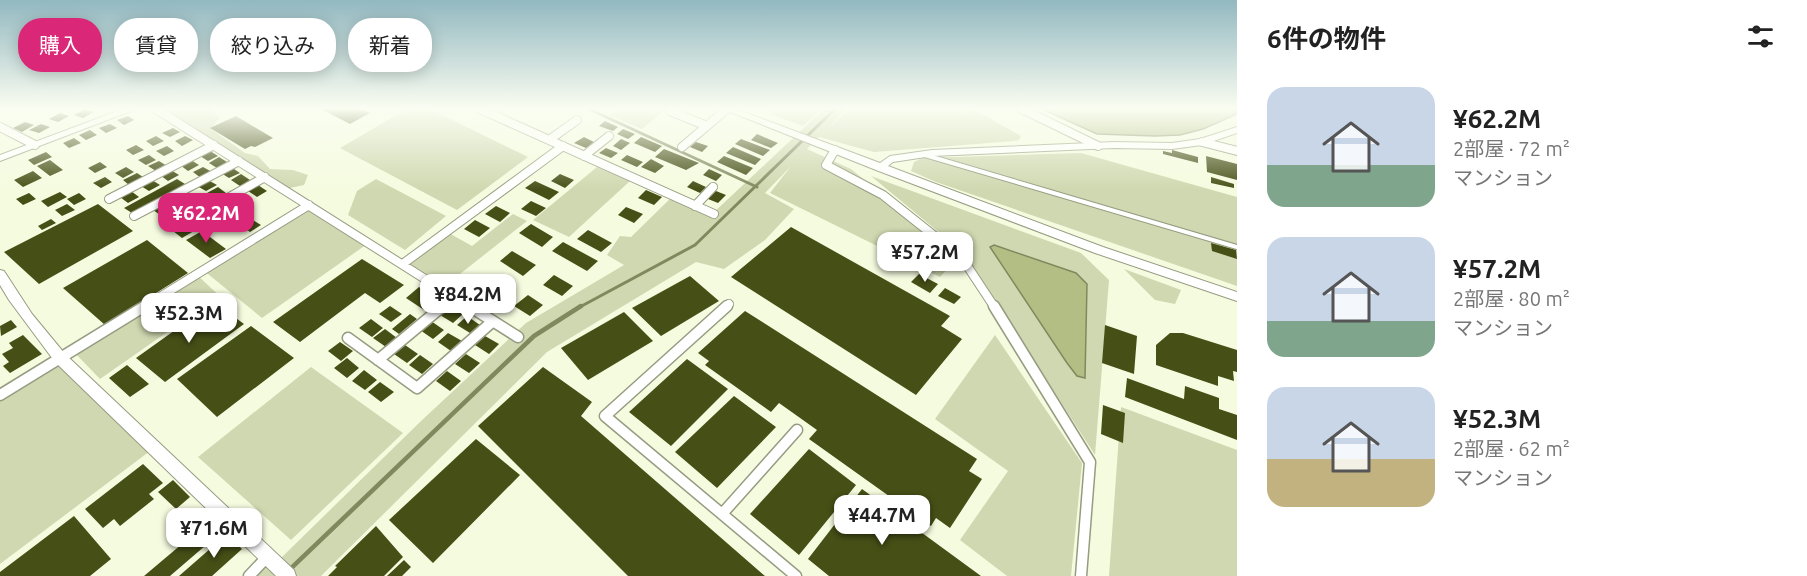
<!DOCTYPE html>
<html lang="ja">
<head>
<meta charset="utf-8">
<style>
  body { margin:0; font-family:Ubuntu,"Noto Sans JP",sans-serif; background:#f6f6f6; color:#222; height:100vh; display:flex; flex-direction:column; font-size:22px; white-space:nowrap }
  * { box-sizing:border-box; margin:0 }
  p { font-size:20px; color:#767676 }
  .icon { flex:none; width:33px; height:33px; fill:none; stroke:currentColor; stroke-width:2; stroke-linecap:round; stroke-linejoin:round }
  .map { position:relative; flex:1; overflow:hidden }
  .sheet { display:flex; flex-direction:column; background:#fff; width:570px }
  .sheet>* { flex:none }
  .banner { position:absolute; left:18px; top:18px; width:570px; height:54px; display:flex; gap:12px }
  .price { position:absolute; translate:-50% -51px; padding:0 14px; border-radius:12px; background:#fff; color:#222; font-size:20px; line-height:39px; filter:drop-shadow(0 2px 3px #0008) }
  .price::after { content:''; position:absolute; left:50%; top:36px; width:18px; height:14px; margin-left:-9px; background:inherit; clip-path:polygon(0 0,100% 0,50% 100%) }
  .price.active { background:#db2777; color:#fff }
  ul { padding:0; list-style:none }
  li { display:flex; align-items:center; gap:18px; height:150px; padding:0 30px }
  li span { display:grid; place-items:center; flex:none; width:168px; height:120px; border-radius:18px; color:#555 }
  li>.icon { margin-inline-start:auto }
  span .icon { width:72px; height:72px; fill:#fffc; stroke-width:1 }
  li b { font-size:26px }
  h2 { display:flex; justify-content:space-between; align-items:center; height:72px; padding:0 30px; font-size:26px }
  .chip { padding:0 21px; border-radius:24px; background:#fff; box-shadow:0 3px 15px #0003; font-size:21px; line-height:54px }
  .chip.active { background:#db2777; color:#fff }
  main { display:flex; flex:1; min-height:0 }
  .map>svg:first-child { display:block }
  .green { fill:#cfd8b0 }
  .water { fill:#b2be84; stroke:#80895e; stroke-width:1.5 }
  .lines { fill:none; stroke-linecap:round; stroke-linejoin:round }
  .stream-far1 { stroke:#80895e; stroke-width:3 }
  .stream { stroke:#80895e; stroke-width:4.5 }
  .building { fill:#464f16 }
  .service-casing { stroke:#969c82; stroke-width:6 }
  .minor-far1-casing { stroke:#969c82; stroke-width:10 }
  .minor-casing { stroke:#969c82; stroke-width:13 }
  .tertiary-casing { stroke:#969c82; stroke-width:2 }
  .service { stroke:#fff; stroke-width:4 }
  .minor-far1 { stroke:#fff; stroke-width:8 }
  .minor { stroke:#fff; stroke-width:10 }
  .tertiary { fill:#fff; fill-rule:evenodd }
</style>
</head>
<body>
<main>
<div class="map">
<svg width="1237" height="576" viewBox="0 0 1237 576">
  <rect width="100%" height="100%" fill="#f5fbdf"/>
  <!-- green -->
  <path class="green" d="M161,109L182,111L208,109L220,117L211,129L245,153L258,156L270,169L293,170L308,175L304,185L285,189Z
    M407,109H430L528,157L457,210L340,148Z
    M618,109H666L642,129L609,115Z
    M776,109H822L803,126L770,114Z
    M824,109H846L828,129L849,109H955L971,117L957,109H973L1021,136L1019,140L1014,141L874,152L819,137L807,149L851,169L888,199L954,262L940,277L770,193L791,166L765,193L794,209L765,240L724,269L696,262L547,352L321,576H250L257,568L281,558L420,422L526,323L624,265L607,255L620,236L631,237L673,196L711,215Z
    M1081,153L1237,197V286L936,182L911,171L914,162L922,158Z
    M597,167L630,181L569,237L533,220Z
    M871,176L1081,253L1109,280L1095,455L965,254Z
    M376,179L446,216L405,250L348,215L357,191Z
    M309,205L370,242L262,318L203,270Z
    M513,214L527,221L446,285L408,263L447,232L472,246Z
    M1124,269L1181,290L1175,304L1155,300Z
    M196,274L224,300L189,326L183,321L100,379L72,350Z
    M995,335L1082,463L1071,576H1007L960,540L1008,471L935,419Z
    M63,360L154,448L0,564V397Z
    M311,367L403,433L291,540L198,457Z
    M1121,407L1237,450V576H1109Z"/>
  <!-- water -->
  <path class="water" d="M1042,109H1237V114L1203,129L1180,135L1155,136L1097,134Z
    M994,245L1076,273L1087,284L1085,378L1077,376L1067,363L990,247Z"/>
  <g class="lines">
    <!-- stream-far1 -->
    <path class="stream-far1" d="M589,109L757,187
      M578,308L695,245L835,109"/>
    <!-- stream -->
    <path class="stream" d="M283,576L534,336L581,306"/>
  </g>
  <!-- building -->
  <path class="building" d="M85,109L94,112L83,118L74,115Z
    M321,109H361L370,113L350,124Z
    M60,113L69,116L58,122L49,119Z
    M128,116L134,120L124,125L117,120Z
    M236,116L273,138L255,147L251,146L245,149L210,128Z
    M605,121L618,127L613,131L599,126Z
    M25,122L34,125L22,132L13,128Z
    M41,124L50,127L39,133L29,130Z
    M110,124L117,128L106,133L99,128Z
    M173,128L180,132L170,137L162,133Z
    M623,129L635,134L628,139L617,134Z
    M90,130L97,135L86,140L79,135Z
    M757,134L778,143L771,148L751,140Z
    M156,136L164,141L153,146L146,141Z
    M185,136L193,140L182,146L175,141Z
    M584,137L594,142L586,148L574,143Z
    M641,137L662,146L655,152L634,143Z
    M74,138L81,143L69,148L63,143Z
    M621,139L630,143L621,150L613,146Z
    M741,139L770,150L763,156L735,144Z
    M696,142L708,146L702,152L690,147Z
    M136,145L144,150L133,155L126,150Z
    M167,146L174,151L164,156L156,151Z
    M733,147L761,159L755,165L726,153Z
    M606,148L618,153L611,158L599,153Z
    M664,149L699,163L686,170L655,157Z
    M1172,150L1198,157V163L1163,154V151L1172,153Z
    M210,151L218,156L208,161L200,156Z
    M46,152L52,157L34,165L28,160Z
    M149,155L156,160L146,165L138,160Z
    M627,155L643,162L637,167L621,160Z
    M724,156L753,168L746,175L717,162Z
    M1206,156L1237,164V180L1207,172Z
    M219,157L227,162L217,168L209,163Z
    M651,159L664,166L655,173L641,167Z
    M50,160L63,170L50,176L37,166Z
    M191,160L199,165L188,171L180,165Z
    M159,161L167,166L156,171L148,166Z
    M100,162L107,167L95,173L88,168Z
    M126,167L134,172L123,178L115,173Z
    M203,167L212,172L201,178L193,172Z
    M231,167L240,173L229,178L221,173Z
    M709,169L722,175L716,181L703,175Z
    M171,170L179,175L168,181L160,175Z
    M33,171L42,178L23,187L14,180Z
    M137,173L143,177L129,185L123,180Z
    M241,174L250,180L240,186L231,180Z
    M560,174L574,180L565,188L551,181Z
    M105,177L112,182L101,188L93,183Z
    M1211,177L1234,184V188L1211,183Z
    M177,179L185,184L132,213L124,208Z
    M152,180L160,185L149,191L141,186Z
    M208,180L217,185L206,191L197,186Z
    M535,181L559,192L549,200L525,188Z
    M693,181L706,187L700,193L687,187Z
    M258,185L267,191L257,197L248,191Z
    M218,187L226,193L216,199L207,193Z
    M646,190L662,197L654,205L638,198Z
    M131,191L139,197L128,203L120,197Z
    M716,191L726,195L718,203L708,199Z
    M60,192L67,197L48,207L41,201Z
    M29,193L36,199L23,205L16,199Z
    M79,193L86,199L74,205L67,199Z
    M183,194L192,200L162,216L153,210Z
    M237,198L246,204L235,210L226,204Z
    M197,200L205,206L194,213L185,207Z
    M531,201L546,208L536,216L521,209Z
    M67,204L75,210L62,216L55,210Z
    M98,204L133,231L39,284L4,252Z
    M496,206L510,213L500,222L485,214Z
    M626,207L643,214L634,223L618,215Z
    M240,211L249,217L238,224L229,217Z
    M212,212L221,218L210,225L201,219Z
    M173,215L182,221L170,228L161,221Z
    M51,219L56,223L42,230L38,226Z
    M251,219L261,225L250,232L240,225Z
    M475,220L490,228L479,237L464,229Z
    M185,224L194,231L182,238L173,231Z
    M531,224L553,237L542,247L519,233Z
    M791,227L950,316L941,326L962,339L916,395L731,277Z
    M588,230L612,243L601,252L577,239Z
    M202,231L226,249L210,258L186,240Z
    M147,240L188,273L105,325L63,288Z
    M563,242L598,261L587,271L552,251Z
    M1211,243L1236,250L1237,259L1212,251Z
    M512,251L536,265L523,276L500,261Z
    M362,259L404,285L380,303L365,293L300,342L273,322Z
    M919,274L938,284L930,293L911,282Z
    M554,275L573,286L562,296L543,285Z
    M690,276L719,301L661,336L632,308Z
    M482,283L499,293L485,305L468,295Z
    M419,287L438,299L424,310L406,298Z
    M945,288L961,297L954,304L938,296Z
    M528,295L543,305L530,316L514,306Z
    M390,306L402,314L391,322L379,314Z
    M450,306L463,314L453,323L440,315Z
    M221,307L244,324L165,382L136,358L178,328L185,332Z
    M745,311L977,459L969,471L982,479L950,528L936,518L931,526L809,439L817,430L779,403L771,412L705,365L709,361L698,353Z
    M624,312L653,341L588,380L561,348Z
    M410,314L417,319L399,334L392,329Z
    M467,316L480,325L470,333L457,325Z
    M371,319L383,328L372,337L359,328Z
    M11,320L17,327L1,336L0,326Z
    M431,321L444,330L433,339L420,330Z
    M1105,325L1137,336L1134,374L1102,363Z
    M251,326L294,358L217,417L177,379Z
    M385,329L397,338L386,347L373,338Z
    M448,333L462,341L451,351L438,342Z
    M1170,333H1183L1237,350V372L1233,371L1234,381L1218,376V386L1156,365V345Z
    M23,335L42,354L10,373L3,366L9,362L2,354L13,348L9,343Z
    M485,336L499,344L489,354L475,345Z
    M340,342L353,351L341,361L328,351Z
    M405,345L418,354L407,363L394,354Z
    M466,354L480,363L469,373L455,364Z
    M420,355L433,364L422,374L409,365Z
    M347,358L359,368L347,378L334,368Z
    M687,359L728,389L671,446L629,412Z
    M127,365L149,384L130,397L109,378Z
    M543,367L592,402L581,416L765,576H628L478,426Z
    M364,370L377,380L365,390L352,381Z
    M447,371L461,381L450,391L436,381Z
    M1127,378L1184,399L1185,386L1219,398V409L1237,415V440L1125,397Z
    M380,382L394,392L381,402L368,392Z
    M734,396L776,427L717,488L675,452Z
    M1103,405L1125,413L1123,443L1101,434Z
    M476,439L520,475L433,563L389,520Z
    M809,449L856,485L799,555L750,514Z
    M143,464L163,483L149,494L154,499L120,526L114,519L103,528L85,509Z
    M173,480L190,497L176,509L158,492Z
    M862,489L981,576H829L808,559Z
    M74,516L111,559L90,576H0V572Z
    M208,522L220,533L170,576H144Z
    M376,526L403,557L384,576H328L337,567L335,566Z
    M227,534L242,549L212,576H179Z
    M404,560L411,567L402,576H387Z"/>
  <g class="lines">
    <defs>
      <path id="service" d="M925,155L1237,247"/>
      <path id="minor-far1" d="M156,109L471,308
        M480,109L714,214
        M1022,109L1098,146
        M670,111L707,126
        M0,127L35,145
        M549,140L577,120
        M1202,142L1237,151
        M682,147L727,109
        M835,150L826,165L883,195L962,258L995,308
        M584,156L609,136
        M109,199L214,145
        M695,206L713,187
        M134,216L239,161
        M191,219L265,177
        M404,263L563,146
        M142,308L309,205
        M441,308L455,296
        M725,308L729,304"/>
      <path id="minor" d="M469,306L518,337
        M727,306L605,416L796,576
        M994,306L1090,462L1081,576
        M348,338L417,388L493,321
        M378,360L443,306
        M0,395L145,306
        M722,514L797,430
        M249,576L268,556"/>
      <path id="tertiary" d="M123,109H136L0,161V155Z
        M723,109H736L880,163L890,156L932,150L1114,142L1172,143L1200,139L1237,127V133L1202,145L1172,149L1114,148L932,156L893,162L888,166L1103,247L1237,292V301L1095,253L876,170Z
        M0,270L4,271L32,314L65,354L294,570L296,576H276L55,362L9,300L0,285Z"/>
    </defs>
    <!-- service casing -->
    <use href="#service" class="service-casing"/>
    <!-- minor-far1 casing -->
    <use href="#minor-far1" class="minor-far1-casing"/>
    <!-- minor casing -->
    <use href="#minor" class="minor-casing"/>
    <!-- tertiary casing -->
    <use href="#tertiary" class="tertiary-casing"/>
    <!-- service -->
    <use href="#service" class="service"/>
    <!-- minor-far1 -->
    <use href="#minor-far1" class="minor-far1"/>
    <!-- minor -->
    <use href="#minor" class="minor"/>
    <!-- tertiary -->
    <use href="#tertiary" class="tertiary"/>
  </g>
  <!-- sky -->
  <linearGradient id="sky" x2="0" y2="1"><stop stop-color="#92b8c0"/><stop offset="0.57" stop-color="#fafdf1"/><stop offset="1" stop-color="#fafdf1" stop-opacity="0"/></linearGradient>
  <rect width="1237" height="190" fill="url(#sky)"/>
</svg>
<b class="price active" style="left:206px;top:244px">¥62.2M</b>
<b class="price" style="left:925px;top:283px">¥57.2M</b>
<b class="price" style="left:468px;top:325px">¥84.2M</b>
<b class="price" style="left:189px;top:344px">¥52.3M</b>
<b class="price" style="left:882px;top:546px">¥44.7M</b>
<b class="price" style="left:214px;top:559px">¥71.6M</b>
<div class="banner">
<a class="chip active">購入</a>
<a class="chip">賃貸</a>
<a class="chip">絞り込み</a>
<a class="chip">新着</a>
</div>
</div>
<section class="sheet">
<h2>6件の物件<svg class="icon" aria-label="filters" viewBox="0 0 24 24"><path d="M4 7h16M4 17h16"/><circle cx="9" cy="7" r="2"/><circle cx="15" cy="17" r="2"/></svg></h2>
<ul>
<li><span style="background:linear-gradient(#c9d6e8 65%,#7fa58c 0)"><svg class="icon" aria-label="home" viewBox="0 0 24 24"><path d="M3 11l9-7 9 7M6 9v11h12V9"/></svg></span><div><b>¥62.2M</b><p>2部屋 · 72 m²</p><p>マンション</p></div></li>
<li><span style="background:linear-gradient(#c9d6e8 70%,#7fa58c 0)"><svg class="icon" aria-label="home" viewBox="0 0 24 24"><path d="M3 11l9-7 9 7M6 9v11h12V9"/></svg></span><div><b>¥57.2M</b><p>2部屋 · 80 m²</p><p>マンション</p></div></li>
<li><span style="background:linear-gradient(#c9d6e8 60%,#c2b280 0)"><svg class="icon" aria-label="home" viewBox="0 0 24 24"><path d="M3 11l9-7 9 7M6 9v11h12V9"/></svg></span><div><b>¥52.3M</b><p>2部屋 · 62 m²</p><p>マンション</p></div></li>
</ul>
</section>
</main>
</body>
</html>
